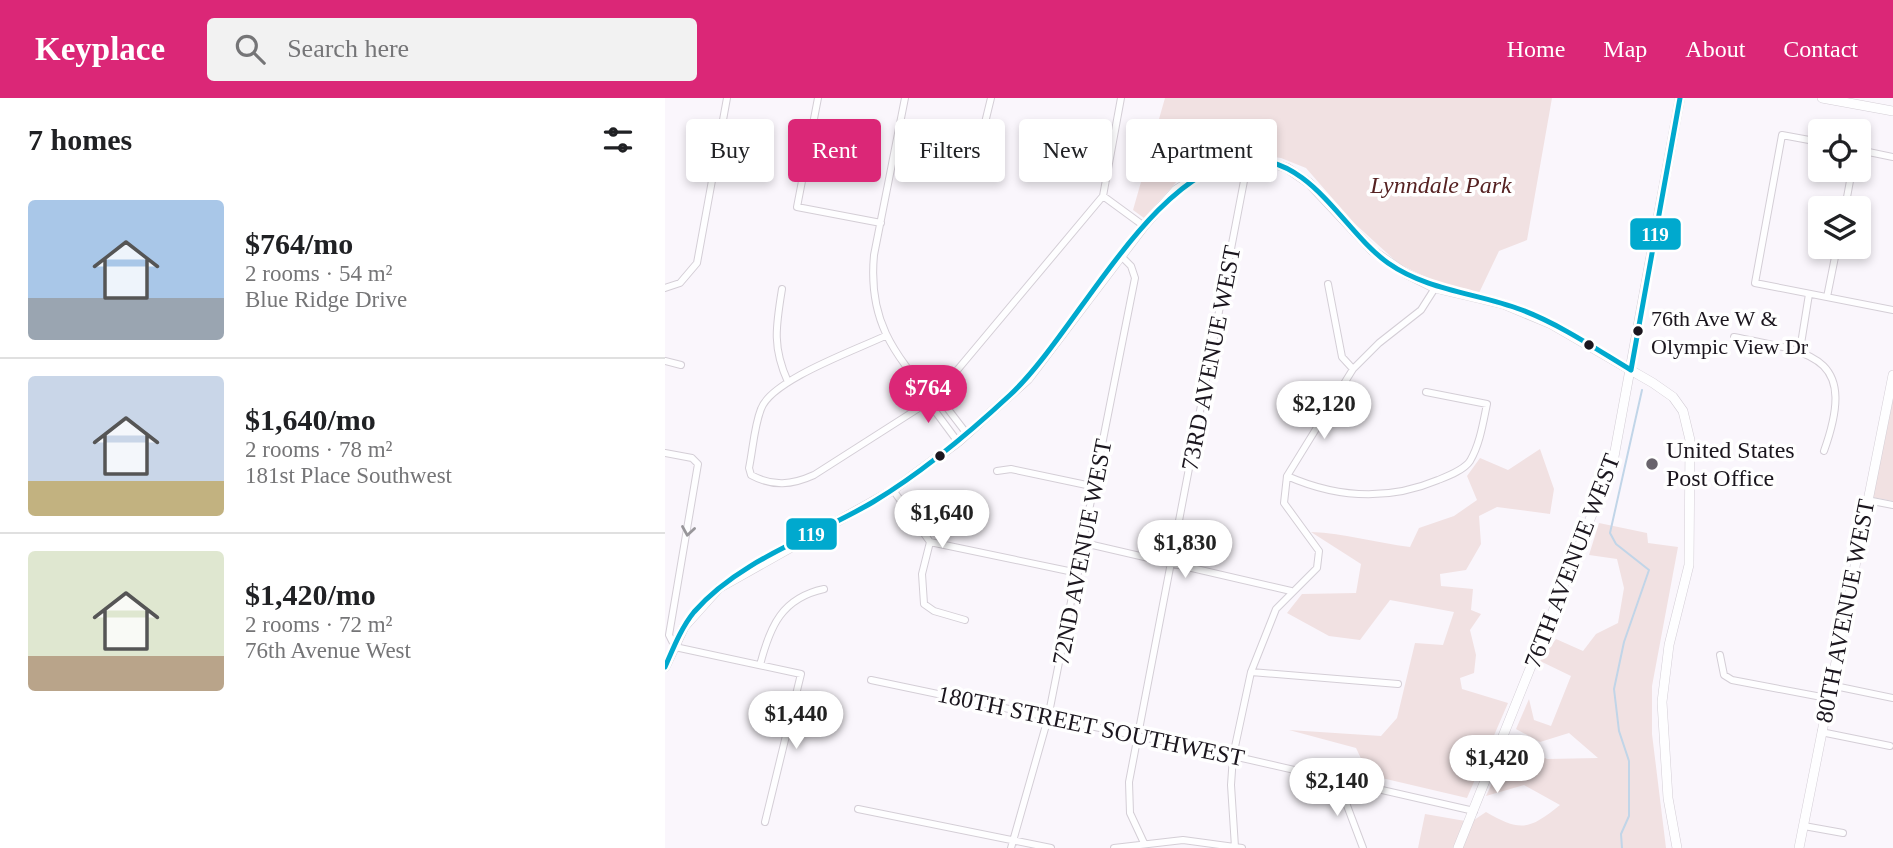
<!DOCTYPE html>
<html lang="en">
<head>
<meta charset="utf-8">
<style>
  body { margin:0; font-family:"Times New Roman",serif; background:#f2f2f2; color:#202124; height:100vh; display:flex; flex-direction:column; font-size:26px; white-space:nowrap }
  * { box-sizing:border-box; margin:0 }
  p { font-size:23px; color:#757577 }
  .icon { flex:none; width:38px; height:38px; fill:none; stroke:currentColor; stroke-width:2; stroke-linecap:round; stroke-linejoin:round }
  .map { position:relative; flex:1; overflow:hidden }
  .side { display:flex; flex-direction:column; background:#fff; width:665px }
  .side>* { flex:none }
  .hud { position:absolute; left:21px; top:21px; width:665px; height:63px; display:flex; gap:14px }
  .tools { position:absolute; left:1143px; top:21px; display:grid; gap:14px }
  .tools a { display:grid; place-items:center; width:63px; height:63px; border-radius:7px; background:#fff; box-shadow:0 4px 10px #0003; font-size:35px }
  .price { position:absolute; translate:-50% -60px; padding:0 16px; border-radius:24px; background:#fff; color:#222; font-size:23px; line-height:46px; filter:drop-shadow(0 2px 4px #0008) }
  .price::after { content:''; position:absolute; left:50%; top:42px; width:21px; height:16px; margin-left:-10px; background:inherit; clip-path:polygon(0 0,100% 0,50% 100%) }
  .price.active { background:#db2777; color:#fff }
  ul { padding:0; list-style:none }
  li { display:flex; align-items:center; gap:21px; height:175px; padding:0 28px }
  li+li { border-top:2px solid #e0e0e0 }
  li span { display:grid; place-items:center; flex:none; width:196px; height:140px; border-radius:7px; color:#555 }
  li>.icon { margin-inline-start:auto }
  span .icon { width:84px; height:84px; fill:#fffc; stroke-width:1 }
  li b { font-size:30px }
  h2 { display:flex; justify-content:space-between; align-items:center; height:84px; padding:0 28px; font-size:30px }
  .tag { padding:0 24px; border-radius:7px; background:#fff; box-shadow:0 4px 10px #0003; font-size:24px; line-height:63px }
  .tag.active { background:#db2777; color:#fff }
  header { display:flex; align-items:center; gap:42px; box-sizing:border-box; height:98px; padding:0 35px; background:#db2777; color:#fff }
  header strong { font-size:33px }
  nav { display:flex; gap:38px; margin-inline-start:auto; font-size:24px }
  .search { width:490px; height:63px; background:#f2f2f2; display:flex; align-items:center; gap:18px; box-sizing:border-box; padding:0 24px; border-radius:7px; color:#757577; font-size:26px }
  main { display:flex; flex:1; min-height:0 }
  .map>svg:first-child { display:block }
  .green { fill:#f1e1e2 }
  .lines { fill:none; stroke-linecap:round; stroke-linejoin:round }
  .stream { stroke:#c1d5e8; stroke-width:2 }
  .street-casing { stroke:#d4ced6; stroke-width:8 }
  .secondary-casing { stroke:#d4ced6; stroke-width:10 }
  .street { stroke:#fefeff; stroke-width:6 }
  .secondary { stroke:#fefeff; stroke-width:9 }
  .bus-1-casing { stroke:#fff; stroke-width:10 }
  .bus-1 { stroke:#00a9ce; stroke-width:5 }
  .oneway { stroke:#98969a }
  .bus-dot { fill:#1b161e; stroke:#fff; stroke-width:2.5 }
  .poi-dot { fill:#69646c; stroke:#fff; stroke-width:2.5 }
  .labels { text-anchor:middle; stroke-width:7; stroke-linejoin:round; paint-order:stroke }
  .bus-label { font-size:22px; fill:#1b161e; stroke:#fff; text-anchor:start }
  .park-label { font-size:24px; font-style:italic; fill:#562222; stroke:#fff }
  .street-label { font-size:24px; fill:#1b161e; stroke:#fff }
  .poi-label { font-size:24px; fill:#1b161e; stroke:#fff; text-anchor:start }
  .line-badge { stroke:#fff; stroke-width:2.5 }
  .badge-label { font-size:19px; text-anchor:middle; font-weight:bold; fill:#fff }
</style>
</head>
<body>
<header>
<strong>Keyplace</strong>
<div class="search"><svg class="icon" aria-label="search" viewBox="0 0 24 24"><circle cx="10" cy="10" r="6"/><path d="M15 15l6 6"/></svg>Search here</div>
<nav><a>Home</a><a>Map</a><a>About</a><a>Contact</a></nav>
</header>
<main>
<section class="side">
<h2>7 homes<svg class="icon" aria-label="filters" viewBox="0 0 24 24"><path d="M4 7h16M4 17h16"/><circle cx="9" cy="7" r="2"/><circle cx="15" cy="17" r="2"/></svg></h2>
<ul>
<li><span style="background:linear-gradient(#a9c7e8 70%,#9aa5b1 0)"><svg class="icon" aria-label="home" viewBox="0 0 24 24"><path d="M3 11l9-7 9 7M6 9v11h12V9"/></svg></span><div><b>$764/mo</b><p>2 rooms · 54 m²</p><p>Blue Ridge Drive</p></div></li>
<li><span style="background:linear-gradient(#c9d6e8 75%,#c2b280 0)"><svg class="icon" aria-label="home" viewBox="0 0 24 24"><path d="M3 11l9-7 9 7M6 9v11h12V9"/></svg></span><div><b>$1,640/mo</b><p>2 rooms · 78 m²</p><p>181st Place Southwest</p></div></li>
<li><span style="background:linear-gradient(#dfe7d0 75%,#b9a48a 0)"><svg class="icon" aria-label="home" viewBox="0 0 24 24"><path d="M3 11l9-7 9 7M6 9v11h12V9"/></svg></span><div><b>$1,420/mo</b><p>2 rooms · 72 m²</p><p>76th Avenue West</p></div></li>
</ul>
</section>
<div class="map">
<svg width="1228" height="750" viewBox="0 0 1228 750">
  <rect width="100%" height="100%" fill="#faf6fc"/>
  <!-- green -->
  <path class="green" d="M500,0H887L862,142L834,153L814,195L779,188L734,166L689,125L641,70L616,60L572,54L531,71L514,81L479,120L468,112Z
    M1228,301V403L1206,399Z
    M875,351L889,391L885,416L832,409L814,418L816,446L801,472L775,476L776,488L808,491L806,512L816,516L805,532L811,557L809,575L795,580L797,591L843,605L802,700L704,677L691,650L624,632L716,638L732,620L750,545L778,547L789,514L725,502L695,542L664,538L622,515L637,496L691,495L696,466L646,434C680,435 711,445 745,449L754,430L789,418L812,402L802,378L815,360L843,372Z
    M934,425L982,435L983,445L1013,449L987,588V636L1001,750H753L760,716L806,724L821,714C856,734 864,732 895,707L859,687L821,698L847,643L882,661L933,660L904,635L875,644L851,631L864,601L869,622L886,628L906,578L875,563L891,541L918,553L931,536L953,525L959,490L952,461L924,457Z"/>
  <g class="lines">
    <!-- stream -->
    <path class="stream" d="M957,750L956,736L964,718V663L954,633L949,591L959,544L984,472L951,446L945,435L977,292"/>
    <defs>
      <path id="street" d="M153,0L132,109L216,125
        M240,0L209,157C203,221 227,254 268,301L276,302L302,336
        M1155,44L1117,37L1090,185L1228,212
        M1194,52L1228,59
        M230,62L308,74L326,0
        M438,98L479,128
        M1180,110L1187,72
        M663,186L677,259L688,271
        M0,190L15,185L32,165L62,0
        M117,191C111,228 107,249 123,284
        M1162,199L1172,149
        M220,238C191,252 106,282 96,311C89,329 88,351 84,370L86,377C108,389 127,387 149,377L268,301L438,98L456,0
        M1069,239C1148,254 1193,258 1159,353
        M1135,252L1144,196
        M0,263L16,267
        M268,301L267,309L293,344
        M0,355L27,360L33,366L4,537L10,549L136,576L100,724
        M332,373L346,371L431,389
        M622,378C672,400 723,403 773,382C783,378 799,372 805,363C815,346 818,325 822,306L761,294
        M228,392L265,444L257,476L259,506L269,513L300,522
        M1202,402L1228,407
        M265,444L413,475
        M419,445L626,493
        M1055,557L1059,577L1067,582L1162,600
        M95,567C105,528 117,500 159,491
        M586,574L733,586
        M206,582L568,658L809,713
        M1165,587L1228,600
        M1156,634L1225,648
        M672,681L698,750
        M193,711L386,750
        M1139,728L1178,735
        M479,745L465,715L464,684L583,62
        M570,749L566,687L568,658L586,574L611,511L652,470L654,453L619,405L622,378L688,271L714,245L756,212L770,190
        M346,750L383,620L470,180L466,168L457,159
        M449,750L518,742L577,750"/>
      <path id="secondary" d="M1157,0L1228,13
        M0,569L19,529L54,490L228,392L293,344L363,281L479,128L511,92L553,66L598,62L622,70L644,85L708,153L740,175L770,190L838,206L886,226L988,285L1008,299L1018,313L1025,342L1024,467L1004,547L997,604L1003,700L1012,750
        M793,750L948,364L1015,0
        M1134,750L1228,277"/>
    </defs>
    <!-- street casing -->
    <use href="#street" class="street-casing"/>
    <!-- secondary casing -->
    <use href="#secondary" class="secondary-casing"/>
    <!-- street -->
    <use href="#street" class="street"/>
    <!-- secondary -->
    <use href="#secondary" class="secondary"/>
    <defs>
      <path id="bus-1" d="M966,272L1015,0
        M0,569C8,551 16,530 29,514C75,461 149,439 208,404C258,374 303,336 345,297C411,236 488,68 582,62C646,58 678,133 723,165C763,193 813,195 857,212C896,227 931,251 966,272"/>
    </defs>
    <!-- bus-1 casing -->
    <use href="#bus-1" class="bus-1-casing"/>
    <!-- bus-1 -->
    <use href="#bus-1" class="bus-1"/>
  </g>
  <!-- one-way arrows -->
  <defs><path id="oneway-chevron" d="M-2-3.5L2.5 0L-2 3.5" fill="none" stroke-width="1.6" stroke-linecap="round" stroke-linejoin="round" transform="scale(1.75)"/></defs>
  <use class="oneway" href="#oneway-chevron" transform="translate(23 433) rotate(99)"/>
  <!-- markers -->
  <g class="bus-dot">
    <circle cx="973" cy="233" r="6"/>
    <circle cx="924" cy="247" r="6"/>
    <circle cx="275" cy="358" r="6"/>
  </g>
  <circle class="poi-dot" cx="987" cy="366" r="7"/>
  <g class="labels">
    <!-- bus labels -->
    <g class="bus-label">
      <text x="986" y="228">76th Ave W &amp;<tspan x="986" dy="28">Olympic View Dr</tspan></text>
    </g>
    <!-- park labels -->
    <g class="park-label">
      <text x="776" y="95">Lynndale Park</text>
    </g>
    <!-- street labels -->
    <g class="street-label">
      <text transform="translate(546 260) rotate(-79)" y="8">73RD AVENUE WEST</text>
      <text transform="translate(417 454) rotate(-79)" y="8">72ND AVENUE WEST</text>
      <text transform="translate(907 463) rotate(-69)" y="8">76TH AVENUE WEST</text>
      <text transform="translate(1180 513) rotate(-79)" y="8">80TH AVENUE WEST</text>
      <text transform="translate(426 628) rotate(12)" y="8">180TH STREET SOUTHWEST</text>
    </g>
    <!-- poi labels -->
    <g class="poi-label">
      <text x="1001" y="360">United States<tspan x="1001" dy="28">Post Office</tspan></text>
    </g>
  </g>
  <g class="line-badge">
    <rect x="964" y="119" width="53" height="34" rx="7" fill="#00a9ce"/>
    <rect x="120" y="419" width="53" height="34" rx="7" fill="#00a9ce"/>
  </g>
  <g class="badge-label">
    <text x="990" y="143">119</text>
    <text x="146" y="443">119</text>
  </g>
</svg>
<div class="tools">
<a><svg class="icon" aria-label="locate" viewBox="0 0 24 24"><circle cx="12" cy="12" r="6"/><path d="M12 2v4M12 18v4M2 12h4M18 12h4"/></svg></a>
<a><svg class="icon" aria-label="layers" viewBox="0 0 24 24"><path d="M12 4l9 5-9 5-9-5zM3 14l9 5 9-5"/></svg></a>
</div>
<b class="price active" style="left:263px;top:327px">$764</b>
<b class="price" style="left:659px;top:343px">$2,120</b>
<b class="price" style="left:277px;top:452px">$1,640</b>
<b class="price" style="left:520px;top:482px">$1,830</b>
<b class="price" style="left:131px;top:653px">$1,440</b>
<b class="price" style="left:832px;top:697px">$1,420</b>
<b class="price" style="left:672px;top:720px">$2,140</b>
<div class="hud">
<a class="tag">Buy</a>
<a class="tag active">Rent</a>
<a class="tag">Filters</a>
<a class="tag">New</a>
<a class="tag">Apartment</a>
</div>
</div>
</main>
</body>
</html>
